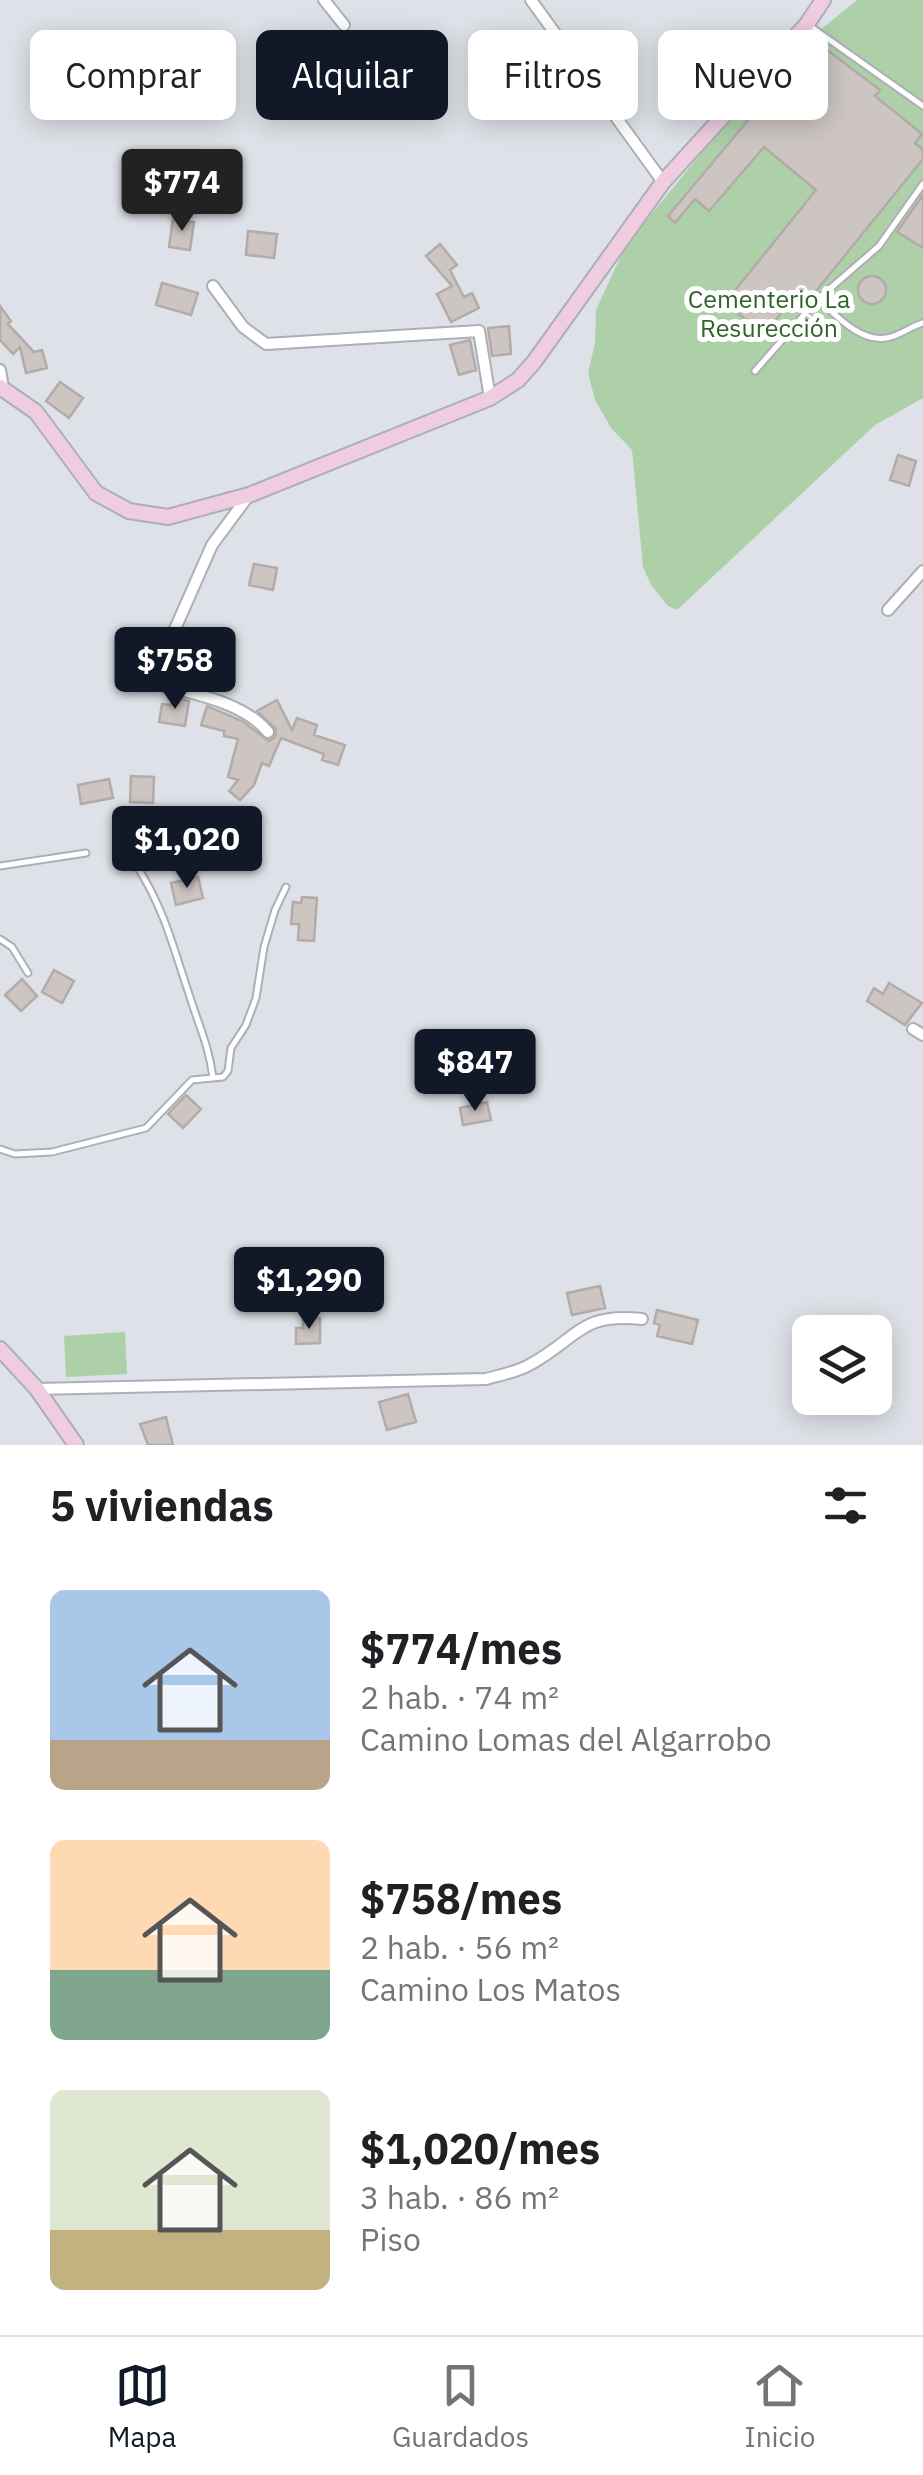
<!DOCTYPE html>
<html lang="es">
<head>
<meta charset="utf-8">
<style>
  body { margin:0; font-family:"IBM Plex Sans",sans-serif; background:#f6f6f6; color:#202124; height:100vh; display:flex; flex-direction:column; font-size:38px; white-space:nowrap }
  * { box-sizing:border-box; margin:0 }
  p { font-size:32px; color:#757577 }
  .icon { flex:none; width:55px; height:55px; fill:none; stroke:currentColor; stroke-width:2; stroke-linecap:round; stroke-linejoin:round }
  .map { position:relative; height:1445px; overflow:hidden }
  .side { display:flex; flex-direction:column; background:#fff; flex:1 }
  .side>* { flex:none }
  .banner { position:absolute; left:30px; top:30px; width:865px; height:90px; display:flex; gap:20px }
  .fabs { position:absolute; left:792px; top:1315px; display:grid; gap:20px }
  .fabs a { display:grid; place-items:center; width:100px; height:100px; border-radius:15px; background:#fff; box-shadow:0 5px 25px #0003; font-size:50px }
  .price { position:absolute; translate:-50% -85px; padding:0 22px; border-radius:10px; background:#111827; color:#fff; font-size:32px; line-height:65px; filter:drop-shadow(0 2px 5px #0008) }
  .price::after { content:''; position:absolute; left:50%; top:60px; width:30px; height:22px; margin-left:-15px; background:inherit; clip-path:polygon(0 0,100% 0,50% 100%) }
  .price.current { background:#222; color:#fff }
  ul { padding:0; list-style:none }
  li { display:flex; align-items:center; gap:30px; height:250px; padding:0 50px }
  li span { display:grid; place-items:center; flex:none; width:280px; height:200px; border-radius:15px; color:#555 }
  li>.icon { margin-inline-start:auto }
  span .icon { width:120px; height:120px; fill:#fffc; stroke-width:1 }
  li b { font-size:42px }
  h2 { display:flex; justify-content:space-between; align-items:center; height:120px; padding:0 50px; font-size:42px }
  .tag { padding:0 35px; border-radius:15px; background:#fff; box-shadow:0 5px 25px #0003; font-size:35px; line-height:90px }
  .tag.current { background:#111827; color:#fff }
  .dock { display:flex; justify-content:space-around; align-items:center; height:140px; border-top:2px solid #e0e0e0; background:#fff; font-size:28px; color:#757577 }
  .dock a { display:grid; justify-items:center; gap:5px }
  .dock .current { color:#111827 }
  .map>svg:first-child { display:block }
  .green { fill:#add0a8 }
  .building { fill:#ccc5c2; stroke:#b2aba8; stroke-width:2.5 }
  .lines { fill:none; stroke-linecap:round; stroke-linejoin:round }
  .lane-casing { stroke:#acafb5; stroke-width:9 }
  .street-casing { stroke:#acafb5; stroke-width:14 }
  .secondary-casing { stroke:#acafb5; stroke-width:18 }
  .lane { stroke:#fff; stroke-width:5 }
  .street { stroke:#fff; stroke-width:10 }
  .secondary { stroke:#f0cce1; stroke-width:14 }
  .labels { text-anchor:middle; stroke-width:10; stroke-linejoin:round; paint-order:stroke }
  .park-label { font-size:25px; fill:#30642b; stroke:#fff }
</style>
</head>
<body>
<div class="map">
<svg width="923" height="1445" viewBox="0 0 923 1445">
  <rect width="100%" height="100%" fill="#dee2e8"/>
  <!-- green -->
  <path class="green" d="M857,0H923V398L875,425L677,610L668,606L651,585L643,567L632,450L611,428L595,400L588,373L595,343L596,310L626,245L767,73Z
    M125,1332L127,1374L66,1377L64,1336Z"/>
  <!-- building -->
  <path class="building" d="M827,50L880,90L875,96L922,134L915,143L923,150V159L808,301L798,292L764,334L725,303L816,190L764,147L709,211L695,199L675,223L668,216L775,88L792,95Z
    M923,195V248L897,232Z
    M173,219L194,222L190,250L169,247Z
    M248,231L277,234L274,258L246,255Z
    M440,244L457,265L450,270L464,297L472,293L479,308L451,322L437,294L452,286L426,256Z
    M858 290a14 14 0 1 1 28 0a14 14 0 1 1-28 0Z
    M162,283L198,293L191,315L156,305Z
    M0,306L11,321L8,324L34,352L42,350L47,368L26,373L20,347L13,354L0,340Z
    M509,326L511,354L492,356L488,328Z
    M470,340L476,370L459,375L450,345Z
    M60,382L83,398L69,418L46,401Z
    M898,455L916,461L909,486L890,480Z
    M254,564L277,568L273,590L249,585Z
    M172,697L189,701L185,726L159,722L162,704L171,705Z
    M277,700L292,730L297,718L317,725L314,735L345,745L338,765L322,760L324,754L281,738L269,766L262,763L254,785L240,800L229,791L238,780L228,777L238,739L224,736V731L201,725L207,706L242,721L269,741L275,737L276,729L257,711Z
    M131,776L154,777L153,803L130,802Z
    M109,779L113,798L81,804L78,785Z
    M198,877L203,898L176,905L171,883Z
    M302,897L317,898L314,941L298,940L299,924H291L293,902L301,903Z
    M54,970L74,981L62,1003L42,992Z
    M22,979L37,996L21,1011L5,995Z
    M889,983L922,1003L905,1025L867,1001L874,988L883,994Z
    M186,1095L201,1109L183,1128L168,1114Z
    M487,1102L491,1120L463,1125L460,1108Z
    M600,1286L605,1308L572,1315L567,1293Z
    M657,1310L698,1320L692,1344L657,1336L660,1325L654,1323Z
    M303,1318H320V1343L296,1344V1328H303Z
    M408,1394L416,1422L387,1430L379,1402Z
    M166,1417L173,1445H148L140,1424Z"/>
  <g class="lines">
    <defs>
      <path id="lane" d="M807,24L923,106
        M818,299C836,315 859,342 886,338C898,337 911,326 923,323
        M755,371L818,299L879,246L923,184
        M0,866L86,853
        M138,868C165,911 173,947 189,994C198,1024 209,1045 213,1078
        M0,939L12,947L28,973
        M0,1149L15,1154L52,1152L146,1128L192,1080L223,1077L228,1071L231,1048L246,1025L256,998L264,947L275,910L286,887"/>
      <path id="street" d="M324,0L344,25
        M531,0L663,182
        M213,286L243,327L266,344L479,331L490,398
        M0,370L3,388
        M249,495L212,545L156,672L163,685C198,695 244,703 268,732
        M888,610L923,571
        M913,1029L923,1035
        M37,1389L486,1379C500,1375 518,1372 531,1364C578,1338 581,1312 642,1319"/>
      <path id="secondary" d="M0,387L36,412L96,493L129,511L168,517L249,495L490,398L518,380L534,362L663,182L807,24L823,0
        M0,1349L37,1389L76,1445"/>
    </defs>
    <!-- lane casing -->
    <use href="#lane" class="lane-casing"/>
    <!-- street casing -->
    <use href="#street" class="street-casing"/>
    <!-- secondary casing -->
    <use href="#secondary" class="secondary-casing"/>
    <!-- lane -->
    <use href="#lane" class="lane"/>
    <!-- street -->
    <use href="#street" class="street"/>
    <!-- secondary -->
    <use href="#secondary" class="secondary"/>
  </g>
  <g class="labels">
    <!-- park labels -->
    <g class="park-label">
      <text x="769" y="308">Cementerio La<tspan x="769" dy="29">Resurección</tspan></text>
    </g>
  </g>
</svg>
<div class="fabs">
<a><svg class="icon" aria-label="layers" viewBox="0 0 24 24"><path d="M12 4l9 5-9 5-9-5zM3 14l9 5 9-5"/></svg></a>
</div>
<b class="price current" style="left:182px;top:234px">$774</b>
<b class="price" style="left:175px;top:712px">$758</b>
<b class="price" style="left:187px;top:891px">$1,020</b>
<b class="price" style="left:475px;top:1114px">$847</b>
<b class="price" style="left:309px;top:1332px">$1,290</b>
<div class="banner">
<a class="tag">Comprar</a>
<a class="tag current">Alquilar</a>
<a class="tag">Filtros</a>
<a class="tag">Nuevo</a>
</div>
</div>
<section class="side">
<h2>5 viviendas<svg class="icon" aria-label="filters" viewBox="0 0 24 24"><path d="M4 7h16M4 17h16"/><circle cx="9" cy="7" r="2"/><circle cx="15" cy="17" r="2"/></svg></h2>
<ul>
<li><span style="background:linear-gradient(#a9c7e8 75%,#b9a48a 0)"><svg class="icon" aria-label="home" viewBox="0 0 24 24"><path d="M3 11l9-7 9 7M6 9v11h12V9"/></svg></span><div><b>$774/mes</b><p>2 hab. · 74 m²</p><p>Camino Lomas del Algarrobo</p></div></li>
<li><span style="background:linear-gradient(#ffd9b3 65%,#7fa58c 0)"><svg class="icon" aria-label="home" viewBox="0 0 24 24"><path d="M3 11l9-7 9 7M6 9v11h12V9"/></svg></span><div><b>$758/mes</b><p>2 hab. · 56 m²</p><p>Camino Los Matos</p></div></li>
<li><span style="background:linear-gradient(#dfe7d0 70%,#c2b280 0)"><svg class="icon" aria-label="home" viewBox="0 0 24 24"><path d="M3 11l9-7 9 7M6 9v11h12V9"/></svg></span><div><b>$1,020/mes</b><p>3 hab. · 86 m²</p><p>Piso</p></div></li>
</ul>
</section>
<nav class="dock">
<a class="current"><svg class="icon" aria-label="map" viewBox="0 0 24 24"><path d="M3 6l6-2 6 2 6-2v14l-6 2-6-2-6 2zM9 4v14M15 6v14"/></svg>Mapa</a>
<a><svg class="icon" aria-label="saved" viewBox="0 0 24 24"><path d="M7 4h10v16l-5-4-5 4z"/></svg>Guardados</a>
<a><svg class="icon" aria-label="home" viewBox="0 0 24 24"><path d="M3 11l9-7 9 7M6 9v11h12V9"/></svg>Inicio</a>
</nav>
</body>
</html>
